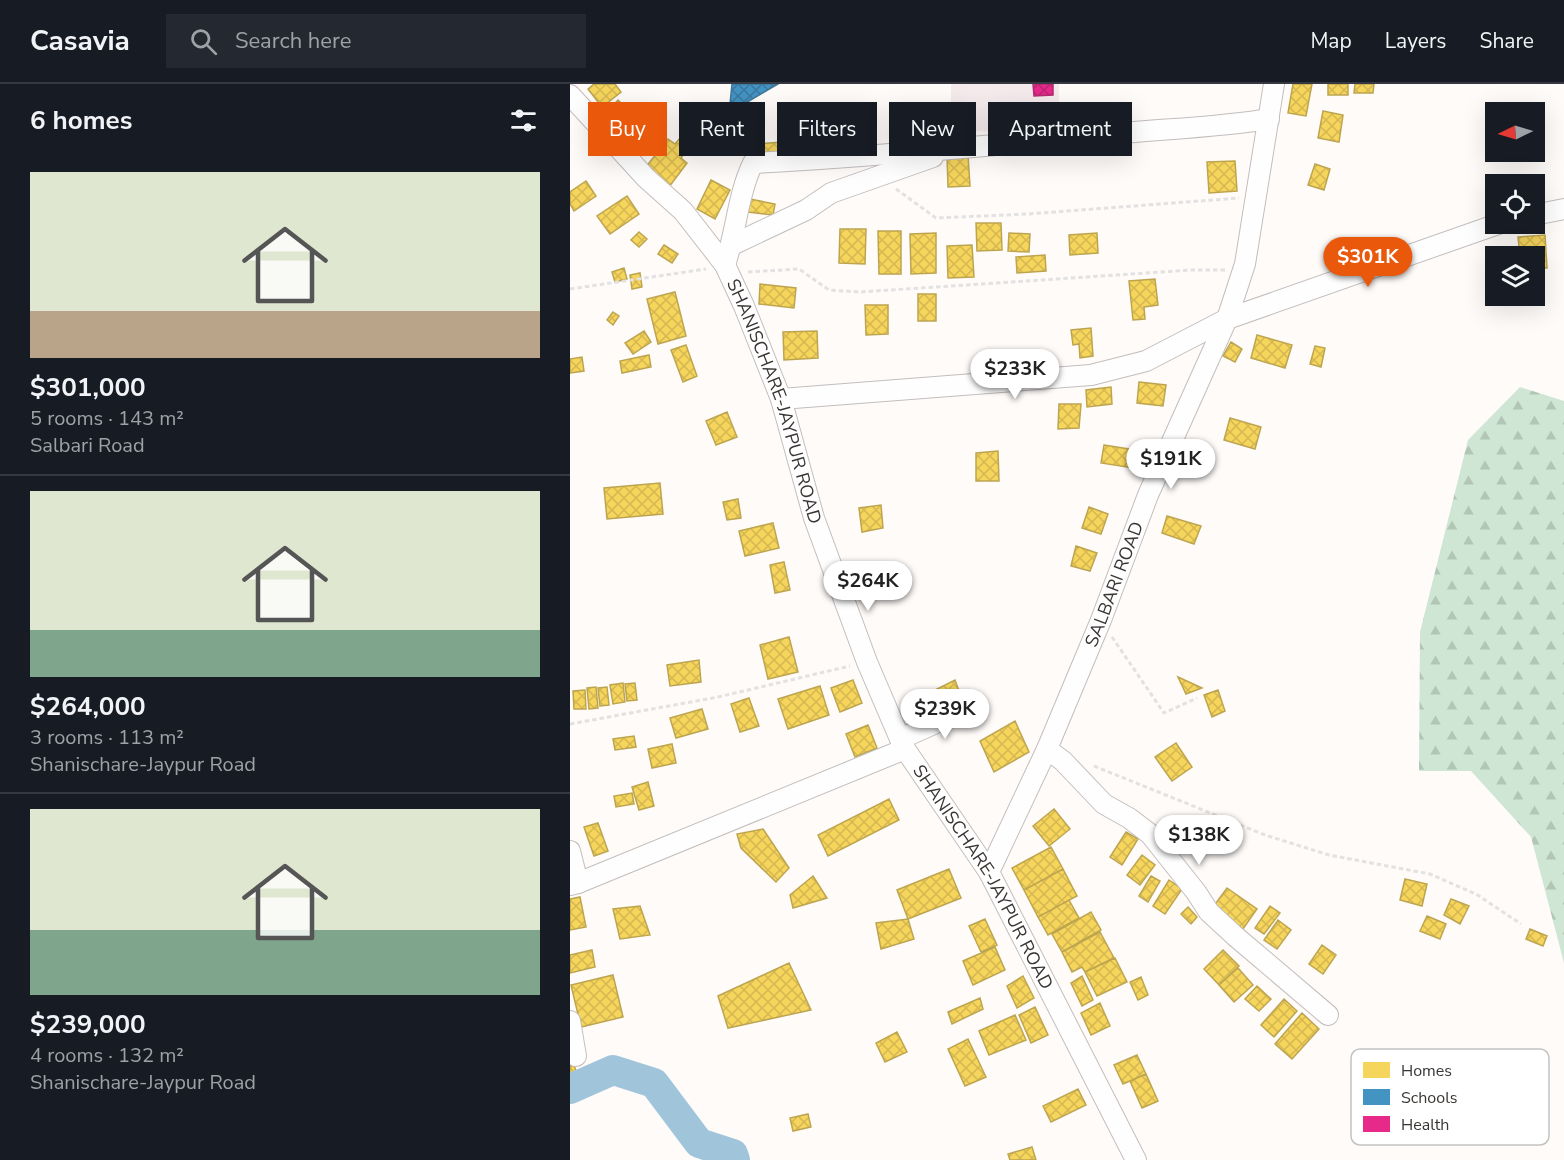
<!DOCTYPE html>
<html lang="en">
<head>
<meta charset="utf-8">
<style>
  body { margin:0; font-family:"Nunito Sans",sans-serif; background:#242831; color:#f1f3f6; height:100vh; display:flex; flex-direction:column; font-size:22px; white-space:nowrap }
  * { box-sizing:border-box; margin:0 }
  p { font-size:20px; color:#9ea1a6 }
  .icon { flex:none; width:33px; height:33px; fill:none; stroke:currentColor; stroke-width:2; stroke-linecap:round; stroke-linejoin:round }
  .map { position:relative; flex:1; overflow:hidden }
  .side { display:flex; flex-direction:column; background:#171b24; width:570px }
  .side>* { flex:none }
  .hud { position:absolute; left:18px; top:18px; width:570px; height:54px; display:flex; gap:12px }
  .needle { width:39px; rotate:265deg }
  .tools { position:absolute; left:915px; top:18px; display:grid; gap:12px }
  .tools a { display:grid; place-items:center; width:60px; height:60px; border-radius:0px; background:#171b24; box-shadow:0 6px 24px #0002; font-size:30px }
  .price { position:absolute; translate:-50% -51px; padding:0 14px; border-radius:21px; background:#fff; color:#222; font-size:20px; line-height:39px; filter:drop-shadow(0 2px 3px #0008) }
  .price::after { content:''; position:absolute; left:50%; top:36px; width:18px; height:14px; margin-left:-9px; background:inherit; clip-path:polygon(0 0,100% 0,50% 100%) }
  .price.selected { background:#ea580c; color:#fff }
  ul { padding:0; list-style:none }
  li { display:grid; align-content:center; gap:12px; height:318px; padding:0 30px }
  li+li { border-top:2px solid #363941 }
  li span { display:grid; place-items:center; height:186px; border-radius:0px; color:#555 }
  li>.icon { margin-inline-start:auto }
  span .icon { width:108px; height:108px; fill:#fffc; stroke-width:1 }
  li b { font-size:26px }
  h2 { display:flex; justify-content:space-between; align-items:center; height:72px; padding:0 30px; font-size:26px }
  .chip { padding:0 21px; border-radius:0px; background:#171b24; box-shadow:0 6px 24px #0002; font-size:21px; line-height:54px }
  .chip.selected { background:#ea580c; color:#fff }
  header { display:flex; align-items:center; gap:36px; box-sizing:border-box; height:84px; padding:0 30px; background:#171b24; border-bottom:2px solid #363941 }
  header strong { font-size:28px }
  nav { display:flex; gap:33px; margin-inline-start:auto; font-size:21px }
  .search { width:420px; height:54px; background:#242831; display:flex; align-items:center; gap:15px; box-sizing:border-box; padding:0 21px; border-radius:0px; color:#9ea1a6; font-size:22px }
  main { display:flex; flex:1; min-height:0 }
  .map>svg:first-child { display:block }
  .medical { fill:#f5ebed }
  .forest { fill:url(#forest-firs) }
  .homes { fill:url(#homes-cross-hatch); stroke:#bda550; stroke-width:1.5 }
  .schools { fill:url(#schools-cross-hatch); stroke:#407798; stroke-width:1.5 }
  .health { fill:url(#health-cross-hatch); stroke:#b22d70; stroke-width:1.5 }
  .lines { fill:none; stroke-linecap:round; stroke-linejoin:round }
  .river { stroke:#a0c5db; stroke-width:30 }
  .minor-casing { stroke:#c2bebd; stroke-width:22 }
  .path { stroke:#e3e2e2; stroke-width:3; stroke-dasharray:4.5 3; stroke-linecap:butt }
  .minor { stroke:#fffefe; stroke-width:20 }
  .labels { text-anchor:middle; stroke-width:6; stroke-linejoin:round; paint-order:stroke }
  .street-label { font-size:18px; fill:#383533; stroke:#fff }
  .key { fill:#fff; stroke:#c3c2c2; stroke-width:1.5 }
  .key-label { font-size:16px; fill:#383533 }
</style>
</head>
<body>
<header>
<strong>Casavia</strong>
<div class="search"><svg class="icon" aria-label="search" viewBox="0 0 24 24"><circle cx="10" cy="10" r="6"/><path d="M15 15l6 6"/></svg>Search here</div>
<nav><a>Map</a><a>Layers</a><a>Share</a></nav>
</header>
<main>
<section class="side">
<h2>6 homes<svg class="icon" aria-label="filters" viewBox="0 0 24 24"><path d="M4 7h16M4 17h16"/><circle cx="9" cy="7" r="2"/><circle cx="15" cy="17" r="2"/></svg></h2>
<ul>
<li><span style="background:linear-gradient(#dfe7d0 75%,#b9a48a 0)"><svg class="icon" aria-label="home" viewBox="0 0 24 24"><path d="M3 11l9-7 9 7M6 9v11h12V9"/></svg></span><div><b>$301,000</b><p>5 rooms · 143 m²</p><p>Salbari Road</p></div></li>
<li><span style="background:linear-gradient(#dfe7d0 75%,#7fa58c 0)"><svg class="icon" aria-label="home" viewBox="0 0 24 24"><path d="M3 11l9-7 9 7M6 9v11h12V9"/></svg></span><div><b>$264,000</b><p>3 rooms · 113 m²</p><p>Shanischare-Jaypur Road</p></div></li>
<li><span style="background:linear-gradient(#dfe7d0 65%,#7fa58c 0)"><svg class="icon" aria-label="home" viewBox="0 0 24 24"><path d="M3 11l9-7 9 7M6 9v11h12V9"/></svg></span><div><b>$239,000</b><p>4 rooms · 132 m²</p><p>Shanischare-Jaypur Road</p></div></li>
</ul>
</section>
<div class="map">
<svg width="994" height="1076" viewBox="0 0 994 1076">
  <defs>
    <pattern id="forest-firs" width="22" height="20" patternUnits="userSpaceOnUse" patternTransform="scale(1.5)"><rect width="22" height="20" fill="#cfe6d4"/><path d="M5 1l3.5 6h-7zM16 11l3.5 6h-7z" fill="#b2c6b6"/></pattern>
    <pattern id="homes-cross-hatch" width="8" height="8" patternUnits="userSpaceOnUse" patternTransform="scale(1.5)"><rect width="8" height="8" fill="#f6d55c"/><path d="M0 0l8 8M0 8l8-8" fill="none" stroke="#d4b750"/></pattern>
    <pattern id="schools-cross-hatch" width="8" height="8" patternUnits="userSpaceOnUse" patternTransform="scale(1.5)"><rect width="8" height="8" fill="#4393c3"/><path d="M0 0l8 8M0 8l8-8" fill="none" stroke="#39799f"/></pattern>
    <pattern id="health-cross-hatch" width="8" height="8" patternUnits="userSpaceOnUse" patternTransform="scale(1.5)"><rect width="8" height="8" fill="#e7298a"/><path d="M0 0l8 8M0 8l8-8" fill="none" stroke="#bc2471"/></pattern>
  </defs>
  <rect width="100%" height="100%" fill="#fefbf9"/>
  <!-- medical -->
  <path class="medical" d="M381,0H489V48L381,47Z"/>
  <!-- forest -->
  <path class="forest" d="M950,303L994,317V879L961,753L901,687H849L850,548L898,356Z"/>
  <!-- homes -->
  <path class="homes" d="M24,0H45L51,8L32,23L18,5Z
    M723,0H742L736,32L718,29Z
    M758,0H778V11H758Z
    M785,0H804L803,9H784Z
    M48,16L74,42L58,59L32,33Z
    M753,27L773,31L769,58L748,54Z
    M251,53L252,64L233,65L232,54Z
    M110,54L120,62L111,74L117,79L96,107L72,88L98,55L105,60Z
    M226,57L227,67L187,70V60Z
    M398,71L400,102L378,103L377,72Z
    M665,77L667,107L639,109L637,78Z
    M745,80L760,85L754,106L738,101Z
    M141,96L160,106L145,135L127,125Z
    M16,97L26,112L4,127L0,120V108Z
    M57,112L69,130L40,150L27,132Z
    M180,115L205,120L203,131L178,128Z
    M406,139H431L432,166L407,167Z
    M270,145H296L295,180L269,179Z
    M308,147H331V190H309Z
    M69,148L77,155L69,163L61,156Z
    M366,149V189L341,190L340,150Z
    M439,149L460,150L459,168L438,167Z
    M527,149L528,169L500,171L499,151Z
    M975,151L977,184L964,185V172H950L948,153Z
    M94,161L108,170L102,179L88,170Z
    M402,161L404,193L378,194L377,162Z
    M475,171L476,187L447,189L446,173Z
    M54,184L57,195L45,198L42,188Z
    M70,189L72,203L62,205L60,191Z
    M585,195L588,221L574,223L575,235L563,236L559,197Z
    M190,200L226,204L224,224L189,220Z
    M105,208L116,252L88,260L77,215Z
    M348,210H366V237H348Z
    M295,221H318V250L296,251Z
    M43,228L49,232L43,241L37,236Z
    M521,244L523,272L510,274L509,260L503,261L501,246Z
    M74,247L81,258L63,270L55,259Z
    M247,247L248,274L214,276L213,248Z
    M687,251L722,261L715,284L681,274Z
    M661,258L672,265L665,278L653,272Z
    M116,261L127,292L113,298L101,266Z
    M745,262L755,264L751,283L740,280Z
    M79,271L81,283L52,289L50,277Z
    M12,273L14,287L0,289V275Z
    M569,298L596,301L593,322L567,319Z
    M541,303L542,320L517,323L516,306Z
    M489,320H511L509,344L488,345Z
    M157,328L167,353L146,361L136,337Z
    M660,334L691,343L685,365L654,356Z
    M534,361L565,366L563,384L531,379Z
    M428,367L429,397H406V369Z
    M90,399L93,430L37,435L34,404Z
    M168,415L171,434L157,436L153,418Z
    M311,421L313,444L292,448L289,424Z
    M519,423L538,430L531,450L512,444Z
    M597,432L631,442L624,460L592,449Z
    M203,439L209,464L175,472L169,447Z
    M506,462L527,469L520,487L501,482Z
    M214,478L220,506L205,509L200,481Z
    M219,553L228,588L198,595L190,561Z
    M129,576L131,598L100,602L97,581Z
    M608,593L632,604L616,610Z
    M283,596L292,619L270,628L261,604Z
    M385,596L393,618L374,627L365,606Z
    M53,599L55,618L43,620L40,601Z
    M65,599L67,616L57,617L55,600Z
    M250,602L259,631L218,645L208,615Z
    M26,603L28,624L19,625L17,604Z
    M37,603L39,621L30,622L28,604Z
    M15,606L16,625H4L3,607Z
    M648,606L655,627L642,633L634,611Z
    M179,614L189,642L170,648L161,620Z
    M132,625L138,645L106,654L100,634Z
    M445,637L459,668L424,688L410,657Z
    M298,641L307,664L285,673L276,650Z
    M64,652L66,663L45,666L43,655Z
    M606,659L622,683L602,697L585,673Z
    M102,660L106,679L82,684L78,665Z
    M78,698L84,722L69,726L62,703Z
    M62,709L64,720L46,723L44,712Z
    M319,715L329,736L258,772L248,751Z
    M484,725L500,745L479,762L463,742Z
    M28,739L38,767L24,772L14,743Z
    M193,745L219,784L206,798L171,764L167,750Z
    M556,748L568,755L552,781L540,773Z
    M481,763L493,785L454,806L442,784Z
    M572,771L585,781L570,801L557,791Z
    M379,785L391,814L338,835L327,806Z
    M493,785L507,812L468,833L454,806Z
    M243,792L257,814L223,824L220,811Z
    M581,792L590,797L578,818L569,812Z
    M835,795L857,800L852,822L830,816Z
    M599,796L612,805L595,830L583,822Z
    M657,804L687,825L673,845L643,823Z
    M10,813L16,843L0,846V815Z
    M881,815L899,822L890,840L874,831Z
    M499,816L509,834L478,851L468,833Z
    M70,822L80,851L50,855L43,825Z
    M700,822L710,829L694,850L685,844Z
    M618,823L627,833L621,840L611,830Z
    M521,828L531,846L492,868L482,850Z
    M857,832L876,840L870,855L850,847Z
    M338,835L344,855L311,865L306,839Z
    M415,835L427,861L411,868L399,842Z
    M708,836L721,846L707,865L694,856Z
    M960,845L977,852L973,862L956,855Z
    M530,848L544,874L515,888L512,883L502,888L492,868Z
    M752,861L766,871L753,890L739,880Z
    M425,863L435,886L403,901L393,877Z
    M22,866L25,883L0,889V871Z
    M653,866L669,882L649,901L634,885Z
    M545,874L557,898L527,912L515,888Z
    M219,879L241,926L158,944L148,912Z
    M668,884L683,901L664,918L649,901Z
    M43,891L53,933L11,943L1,901Z
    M453,892L464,914L447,924L437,902Z
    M512,892L523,916L512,922L501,899Z
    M571,893L578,911L568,916L560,898Z
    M687,902L701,915L689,927L675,915Z
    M410,914L413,925L382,940L378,928Z
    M714,915L727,927L704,953L691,941Z
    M530,919L540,942L521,951L511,929Z
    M465,923L478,951L461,959L449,931Z
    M732,929L749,945L722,975L705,960Z
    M445,931L456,956L419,971L409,947Z
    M327,948L337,968L315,978L306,959Z
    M398,955L416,993L395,1002L378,965Z
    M567,971L576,990L553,1000L544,981Z
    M4,981L9,996L0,998V982Z
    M576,990L588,1017L572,1024L560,997Z
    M508,1005L516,1021L481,1038L473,1022Z
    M238,1030L241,1043L223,1047L220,1034Z
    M462,1063L466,1076H440L438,1070Z"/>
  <!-- schools -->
  <path class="schools" d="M162,0H208L174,20H160Z"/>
  <!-- health -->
  <path class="health" d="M463,0H483V11L464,12Z"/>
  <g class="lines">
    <!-- river -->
    <path class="river" d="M0,1005L43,986L84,999L129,1059L163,1070L165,1076"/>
    <defs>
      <g id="minor">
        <path id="s1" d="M0,11L76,94L113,127L155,181L174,222L211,315L244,434L297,578L330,655L335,665L419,788L566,1076"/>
        <path d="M964,131L994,125"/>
        <path d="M162,161L236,126L261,109L363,73"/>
        <path d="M155,181C166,148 168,110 183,79C300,73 416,62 532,51C588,45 644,44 699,35"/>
        <path d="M211,315L521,291L576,277L657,235L928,140"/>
        <path d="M330,655L404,622"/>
        <path d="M477,665L493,677L534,720L559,734L580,750L626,808L639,828L665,852L758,931"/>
        <path d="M0,767L8,799"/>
        <path id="s2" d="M419,788L477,665L531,536L578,411L657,235L675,180L704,0"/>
        <path d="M0,801L8,799L335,665"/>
        <path d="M0,937L6,972"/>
      </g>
    </defs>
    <!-- minor casing -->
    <use href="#minor" class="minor-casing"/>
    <!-- path -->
    <path class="path" d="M326,105L366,134L458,130L669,114
      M178,188L229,185L259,206L290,208L620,186H655
      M0,205L136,185
      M542,553L594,629L627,614
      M0,640L148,613L280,582
      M524,682L695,751L759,771L860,790L906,810L951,840"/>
    <!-- minor -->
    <use href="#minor" class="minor"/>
  </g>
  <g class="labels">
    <!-- street labels -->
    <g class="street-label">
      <text dy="6" stroke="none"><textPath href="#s1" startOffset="376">SHANISCHARE-JAYPUR ROAD</textPath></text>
      <text dy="6" stroke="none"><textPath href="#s2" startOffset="314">SALBARI ROAD</textPath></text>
      <text dy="6" stroke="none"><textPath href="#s1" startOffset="898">SHANISCHARE-JAYPUR ROAD</textPath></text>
    </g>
  </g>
  <!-- legend -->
  <rect x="781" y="965" width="198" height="96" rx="9" class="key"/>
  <rect x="793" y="978" width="27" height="16" fill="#f6d55c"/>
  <rect x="793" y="1005" width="27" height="16" fill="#4393c3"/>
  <rect x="793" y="1032" width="27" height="16" fill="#e7298a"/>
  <g class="key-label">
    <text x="831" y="992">Homes</text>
    <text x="831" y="1019">Schools</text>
    <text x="831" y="1046">Health</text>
  </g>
</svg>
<div class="tools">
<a><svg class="needle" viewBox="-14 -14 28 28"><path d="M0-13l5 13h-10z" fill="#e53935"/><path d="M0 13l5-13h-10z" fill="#9ea1a6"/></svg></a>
<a><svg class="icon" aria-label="locate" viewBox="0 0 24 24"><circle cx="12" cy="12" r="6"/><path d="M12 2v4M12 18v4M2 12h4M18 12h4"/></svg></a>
<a><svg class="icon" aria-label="layers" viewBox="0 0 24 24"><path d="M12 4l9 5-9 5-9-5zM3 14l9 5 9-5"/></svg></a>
</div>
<b class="price selected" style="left:798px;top:204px">$301K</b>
<b class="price" style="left:445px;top:316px">$233K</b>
<b class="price" style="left:601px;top:406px">$191K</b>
<b class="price" style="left:298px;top:528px">$264K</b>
<b class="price" style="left:375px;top:656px">$239K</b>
<b class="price" style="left:629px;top:782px">$138K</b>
<div class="hud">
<a class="chip selected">Buy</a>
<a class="chip">Rent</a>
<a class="chip">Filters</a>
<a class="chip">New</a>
<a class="chip">Apartment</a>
</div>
</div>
</main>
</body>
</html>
